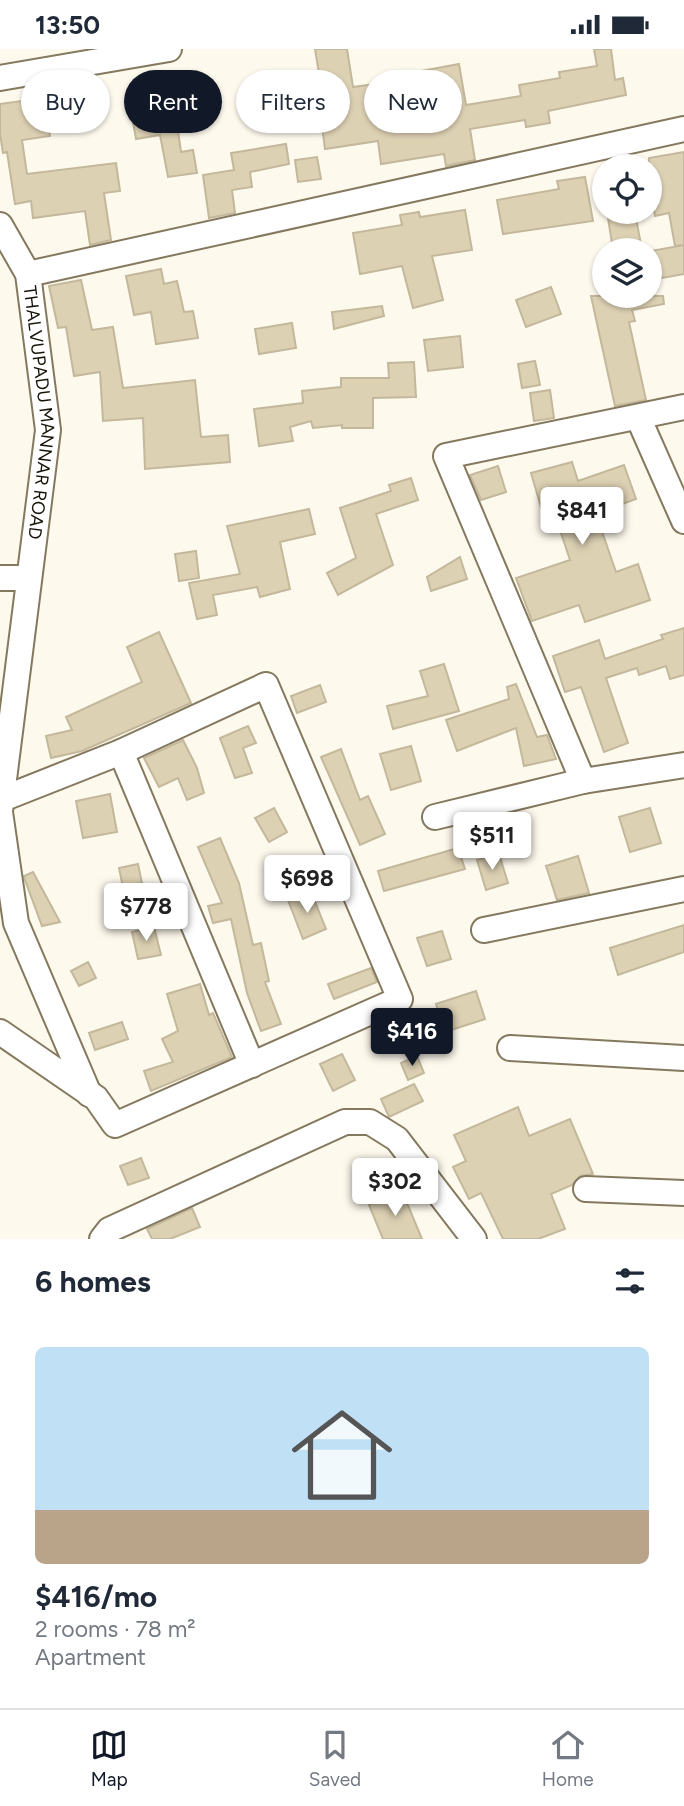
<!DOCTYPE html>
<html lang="en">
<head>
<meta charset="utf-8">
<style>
  body { margin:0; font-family:Figtree,sans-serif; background:#f2f2f3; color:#1f2937; height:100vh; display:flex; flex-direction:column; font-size:26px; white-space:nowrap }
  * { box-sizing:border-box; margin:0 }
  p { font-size:23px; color:#747a83 }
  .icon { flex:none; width:38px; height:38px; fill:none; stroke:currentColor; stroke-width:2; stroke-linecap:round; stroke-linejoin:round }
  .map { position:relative; height:1190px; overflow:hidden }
  .details { display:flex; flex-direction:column; background:#fff; flex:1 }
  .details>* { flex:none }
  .top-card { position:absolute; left:21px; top:21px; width:642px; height:63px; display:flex; gap:14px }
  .controls { position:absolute; left:592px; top:105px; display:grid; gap:14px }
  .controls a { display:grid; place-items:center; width:70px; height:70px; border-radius:50%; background:#fff; box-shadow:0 2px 5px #0004; font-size:35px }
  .price { position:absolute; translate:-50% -60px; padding:0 16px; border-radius:7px; background:#fff; color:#222; font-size:23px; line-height:46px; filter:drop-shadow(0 2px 4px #0008) }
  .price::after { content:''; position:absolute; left:50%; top:42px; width:21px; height:16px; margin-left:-10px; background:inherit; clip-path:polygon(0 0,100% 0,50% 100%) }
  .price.selected { background:#111827; color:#fff }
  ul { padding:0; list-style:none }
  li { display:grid; align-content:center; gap:14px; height:371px; padding:0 35px }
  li+li { border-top:2px solid #e0e1e3 }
  li span { display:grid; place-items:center; height:217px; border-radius:10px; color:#555 }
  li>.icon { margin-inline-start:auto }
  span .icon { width:126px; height:126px; fill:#fffc; stroke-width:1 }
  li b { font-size:30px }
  h2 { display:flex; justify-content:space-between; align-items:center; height:84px; padding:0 35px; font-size:30px }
  .tag { padding:0 24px; border-radius:32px; background:#fff; box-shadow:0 2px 5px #0004; font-size:24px; line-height:63px }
  .tag.selected { background:#111827; color:#fff }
  .status { display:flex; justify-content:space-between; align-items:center; height:49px; padding:0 35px; background:#fff; direction:ltr }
  .status svg { height:19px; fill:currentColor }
  .menu { display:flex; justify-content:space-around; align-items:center; height:98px; border-top:2px solid #e0e1e3; background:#fff; font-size:19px; color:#747a83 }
  .menu a { display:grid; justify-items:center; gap:4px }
  .menu .selected { color:#111827 }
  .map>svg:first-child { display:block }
  .building { fill:#ddd1b4; stroke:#c3b89b; stroke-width:2 }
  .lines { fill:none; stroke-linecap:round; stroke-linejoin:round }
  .minor-casing { stroke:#84795e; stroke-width:28 }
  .minor { stroke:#fff; stroke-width:24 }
  .labels { text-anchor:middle; stroke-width:6; stroke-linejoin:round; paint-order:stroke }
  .street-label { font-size:18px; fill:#171308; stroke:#fef9ed }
</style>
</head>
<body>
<div class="status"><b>13:50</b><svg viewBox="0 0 49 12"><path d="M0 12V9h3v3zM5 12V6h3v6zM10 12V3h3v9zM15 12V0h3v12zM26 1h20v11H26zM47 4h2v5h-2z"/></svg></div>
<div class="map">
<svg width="684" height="1190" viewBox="0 0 684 1190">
  <rect width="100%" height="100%" fill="#fef9ed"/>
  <!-- building -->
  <path class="building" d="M315,0H347L353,38L417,29L416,23L459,15L466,56L521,47L519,36L560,29L559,23L597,17L594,0H611L615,31L623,29L626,46L548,62L550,74L526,78L525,71L470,80L475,111L446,117L444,105L381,115L378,92L325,100L319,55H324Z
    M44,49L50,87L22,91L27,125L116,114L120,142L104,144L111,191L90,196L85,162L33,169L31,152L15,155L7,103L3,104L0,85V55Z
    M175,61L181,103L193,101L197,124L168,128L160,86L136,90L132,67Z
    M286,95L289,115L250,123L252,138L232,141L235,164L209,169L203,126L234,121L231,104Z
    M684,103V196L675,197L669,164L655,167L649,134V109Z
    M317,108L321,130L298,133L295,111Z
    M585,128L593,172L503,185L497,151L559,140L557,132Z
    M465,161L472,201L432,207L443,251L413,259L402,217L360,225L353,184L402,176L400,166L419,163L420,168Z
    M635,164L642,201H613L608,169Z
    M684,196V225L656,230L651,202Z
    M161,220L164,235L177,232L184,263L193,262L198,289L156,295L151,263L134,266L126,227Z
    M81,231L92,281L113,278L123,339L195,331L201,388L228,386L230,413L145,420L143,369L103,372L100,323L74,327L66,278L58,279L49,237Z
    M551,238L561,265L526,278L516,251Z
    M591,247H663L664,255L632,261L635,272L629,273L646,351L615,357Z
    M382,257L384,267L334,280L332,263Z
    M292,274L296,299L259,305L255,280Z
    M460,287L463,318L428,322L424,291Z
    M535,312L540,336L522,339L518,315Z
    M414,313L416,348L373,349V379H342V376L313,379L311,372L290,378L293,392L259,397L254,360L303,354L302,342L341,338V329H389L388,314Z
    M550,341L554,369L534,372L530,344Z
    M572,413L578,432L624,416L636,450L596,465L616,523L638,515L650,551L585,573L579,556L532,572L516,529L570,511L556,469L545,472L531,424Z
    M498,417L506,443L481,451L470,426Z
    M411,429L418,451L376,465L393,516L338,546L327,524L356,509L340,459L391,442L389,436Z
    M309,460L315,485L280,493L290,540L260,548L257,538L213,546L217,566L197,570L189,534L240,525L227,477Z
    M196,502L199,529L179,532L175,505Z
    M460,508L467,530L431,542L427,528Z
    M684,579V626L670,630L666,617L639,626L637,619L606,629L628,694L604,703L581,638L565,643L553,607L599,591L605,610L663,590L661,586Z
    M159,583L191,654L82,702L51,709L46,687L72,681L66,668L142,633L127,598Z
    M444,615L459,662L393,680L387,657L428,647L420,622Z
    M516,635L537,688L547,686L556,710L524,717L516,679L457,702L446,671L509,650L507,638Z
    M320,636L326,653L297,664L291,647Z
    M248,677L256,694L243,699L252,724L235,729L220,689Z
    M183,691L197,719L204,744L187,751L178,729L159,738L144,709Z
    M411,697L421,732L391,741L380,705Z
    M341,700L360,751L368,747L385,785L360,796L321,708Z
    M110,745L117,783L83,789L76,752Z
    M274,759L287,783L269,793L255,769Z
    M650,759L661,794L630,803L619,768Z
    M220,789L239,834L253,896L261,894L269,932L265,933L281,975L261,982L247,944L231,870L213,874L208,857L222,854L198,798Z
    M458,799L465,820L384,842L378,822Z
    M499,805L508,834L486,841L477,811Z
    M578,807L589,844L557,851L546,817Z
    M138,815L142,834L123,838L119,819Z
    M33,823L60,873L42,877L25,831L24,827Z
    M311,843L326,880L303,890L288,851Z
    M684,876V903L618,926L610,899Z
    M154,878L161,906L138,910L132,883Z
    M442,882L451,910L427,917L417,889Z
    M88,913L96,929L79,937L71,922Z
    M371,919L377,933L334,950L328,935Z
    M200,935L209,966L213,964L232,1008L151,1042L144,1022L173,1013L162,990L178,982L167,945Z
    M476,942L485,970L445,983L436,955Z
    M122,973L128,990L95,1001L89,984Z
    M342,1005L355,1031L333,1042L320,1015Z
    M417,1007L424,1024L408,1031L401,1014Z
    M414,1035L423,1052L389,1068L381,1050Z
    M518,1058L529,1087L570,1070L593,1125L580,1127L572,1136L551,1145L565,1180L538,1190H503L481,1144L469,1150L453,1118L466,1112L454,1086Z
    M141,1109L149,1129L128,1136L120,1117Z
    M402,1142L422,1190H383L369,1156Z
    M192,1159L200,1178L170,1190H152L147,1180Z"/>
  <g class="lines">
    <defs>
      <g id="minor">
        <path d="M0,29L169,0"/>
        <path id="s1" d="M0,176L28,225L48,381L0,762"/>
        <path d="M28,225L684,80"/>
        <path d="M684,358L446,407L583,732L684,716"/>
        <path d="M638,368L684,472"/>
        <path d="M0,529H29"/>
        <path d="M121,703L252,1016"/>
        <path d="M0,763L16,874L89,1045"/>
        <path d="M435,768L583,732"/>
        <path d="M484,881L684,840"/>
        <path d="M0,983L96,1049L115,1076L400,950L266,636L121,703L2,750"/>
        <path d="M510,999L684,1009"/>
        <path d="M586,1140L684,1144"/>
        <path d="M102,1190L109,1181L345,1073H370L397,1090L474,1190"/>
      </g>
    </defs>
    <!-- minor casing -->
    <use href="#minor" class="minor-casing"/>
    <!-- minor -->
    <use href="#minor" class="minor"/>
  </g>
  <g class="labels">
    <!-- street labels -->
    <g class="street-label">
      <text dy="6" stroke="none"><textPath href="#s1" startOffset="196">THALVUPADU MANNAR ROAD</textPath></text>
    </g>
  </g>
</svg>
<div class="controls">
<a><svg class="icon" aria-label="locate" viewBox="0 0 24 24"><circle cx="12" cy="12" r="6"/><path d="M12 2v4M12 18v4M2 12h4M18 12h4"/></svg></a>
<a><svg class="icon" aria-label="layers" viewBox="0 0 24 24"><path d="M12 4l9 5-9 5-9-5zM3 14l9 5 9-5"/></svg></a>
</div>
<b class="price" style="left:582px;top:498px">$841</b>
<b class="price" style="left:492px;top:823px">$511</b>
<b class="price" style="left:307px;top:866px">$698</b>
<b class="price" style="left:146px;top:894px">$778</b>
<b class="price selected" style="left:412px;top:1019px">$416</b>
<b class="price" style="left:395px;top:1169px">$302</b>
<div class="top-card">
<a class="tag">Buy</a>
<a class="tag selected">Rent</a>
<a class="tag">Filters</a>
<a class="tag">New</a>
</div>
</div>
<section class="details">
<h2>6 homes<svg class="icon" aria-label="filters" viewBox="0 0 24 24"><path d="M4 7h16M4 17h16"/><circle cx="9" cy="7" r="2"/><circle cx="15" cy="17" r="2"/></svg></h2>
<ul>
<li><span style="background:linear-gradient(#bfe0f5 75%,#b9a48a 0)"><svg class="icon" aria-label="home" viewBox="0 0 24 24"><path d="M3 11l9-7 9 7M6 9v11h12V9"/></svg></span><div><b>$416/mo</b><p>2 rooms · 78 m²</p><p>Apartment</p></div></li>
</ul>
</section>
<nav class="menu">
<a class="selected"><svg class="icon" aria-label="map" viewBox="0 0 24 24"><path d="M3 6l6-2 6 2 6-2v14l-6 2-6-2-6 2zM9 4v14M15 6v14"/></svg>Map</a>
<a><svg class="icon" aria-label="saved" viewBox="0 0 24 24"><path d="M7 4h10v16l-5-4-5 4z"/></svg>Saved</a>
<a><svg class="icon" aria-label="home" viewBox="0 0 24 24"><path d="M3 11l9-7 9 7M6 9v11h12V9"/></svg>Home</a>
</nav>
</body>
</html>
